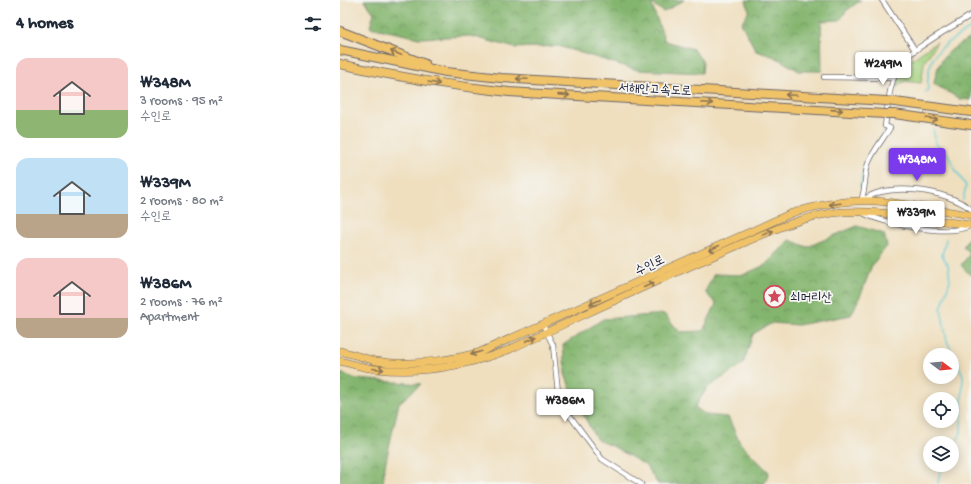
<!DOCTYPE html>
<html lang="en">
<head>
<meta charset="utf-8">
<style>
  body { margin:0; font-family:"Gochi Hand","Poor Story",sans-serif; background:#f6f6f7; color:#1f2937; height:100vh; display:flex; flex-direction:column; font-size:15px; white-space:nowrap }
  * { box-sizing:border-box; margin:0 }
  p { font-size:13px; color:#747a83 }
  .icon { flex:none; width:22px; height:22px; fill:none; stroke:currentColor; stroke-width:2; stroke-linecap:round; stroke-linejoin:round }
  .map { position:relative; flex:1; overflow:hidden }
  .side { display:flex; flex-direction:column; background:#fff; width:340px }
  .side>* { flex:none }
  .needle { width:26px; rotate:106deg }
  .controls { position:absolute; left:583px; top:348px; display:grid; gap:8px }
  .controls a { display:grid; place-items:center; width:36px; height:36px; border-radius:50%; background:#fff; box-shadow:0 2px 10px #0003; font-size:20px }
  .price { position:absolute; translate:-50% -34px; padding:0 9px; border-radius:4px; background:#fff; color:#222; font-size:13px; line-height:26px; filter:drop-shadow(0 1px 2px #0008) }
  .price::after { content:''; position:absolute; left:50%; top:24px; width:12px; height:9px; margin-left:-6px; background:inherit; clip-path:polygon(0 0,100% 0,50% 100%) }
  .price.current { background:#7c3aed; color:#fff }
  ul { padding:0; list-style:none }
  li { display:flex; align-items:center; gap:12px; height:100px; padding:0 16px }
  li span { display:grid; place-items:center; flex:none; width:112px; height:80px; border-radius:12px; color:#555 }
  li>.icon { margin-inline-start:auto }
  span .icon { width:48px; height:48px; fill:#fffc; stroke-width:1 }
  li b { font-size:17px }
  h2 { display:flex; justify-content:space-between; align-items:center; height:48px; padding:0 16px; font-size:17px }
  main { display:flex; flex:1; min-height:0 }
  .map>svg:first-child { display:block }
  .forest { fill:url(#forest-crowns); stroke:#536c54 }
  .park { fill:url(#park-crowns); stroke:#647a5d }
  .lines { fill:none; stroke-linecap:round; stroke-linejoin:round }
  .stream { stroke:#5cc9d2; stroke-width:1.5 }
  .minor-tunnel { stroke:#c6b9a5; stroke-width:4.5; stroke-dasharray:4.5 2; stroke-linecap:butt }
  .minor-casing { stroke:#6a6469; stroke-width:6 }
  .primary-casing { stroke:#6a6469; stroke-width:8 }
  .motorway-casing { stroke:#6a6469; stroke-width:10 }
  .minor { stroke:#fff; stroke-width:4.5 }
  .primary { stroke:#f1c369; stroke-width:7 }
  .motorway { stroke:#f1c369; stroke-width:8 }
  .motorway-bridge-casing { stroke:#6a6469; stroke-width:10; stroke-linecap:butt }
  .motorway-bridge { stroke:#f1c369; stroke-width:8 }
  .oneway { stroke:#8a7252 }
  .labels { text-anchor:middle; stroke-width:3.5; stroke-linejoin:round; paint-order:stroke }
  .street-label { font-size:13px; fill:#22223b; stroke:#f6f6f2 }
  .poi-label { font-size:13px; fill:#22223b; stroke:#f6f6f2; text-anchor:start }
</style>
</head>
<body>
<main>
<section class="side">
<h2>4 homes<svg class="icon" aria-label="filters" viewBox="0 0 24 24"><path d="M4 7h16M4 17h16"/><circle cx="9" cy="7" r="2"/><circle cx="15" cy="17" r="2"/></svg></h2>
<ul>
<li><span style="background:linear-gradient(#f6c9c9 65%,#8fb573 0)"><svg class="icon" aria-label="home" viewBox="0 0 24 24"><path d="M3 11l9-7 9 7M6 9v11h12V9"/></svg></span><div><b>₩348M</b><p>3 rooms · 95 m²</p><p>수인로</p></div></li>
<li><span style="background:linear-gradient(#bfe0f5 70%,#b9a48a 0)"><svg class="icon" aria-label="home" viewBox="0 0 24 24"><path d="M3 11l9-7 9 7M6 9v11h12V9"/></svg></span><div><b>₩339M</b><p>2 rooms · 80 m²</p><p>수인로</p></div></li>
<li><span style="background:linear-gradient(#f6c9c9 75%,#b9a48a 0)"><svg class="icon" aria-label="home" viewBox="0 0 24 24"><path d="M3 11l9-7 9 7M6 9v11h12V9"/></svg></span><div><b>₩386M</b><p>2 rooms · 76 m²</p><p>Apartment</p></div></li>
</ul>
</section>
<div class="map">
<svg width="631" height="484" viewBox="0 0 631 484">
  <defs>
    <pattern id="forest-crowns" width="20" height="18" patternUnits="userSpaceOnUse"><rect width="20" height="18" fill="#84b56e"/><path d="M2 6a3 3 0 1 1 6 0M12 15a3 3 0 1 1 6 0" fill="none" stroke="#6c935c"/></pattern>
    <pattern id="park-crowns" width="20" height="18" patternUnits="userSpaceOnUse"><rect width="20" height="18" fill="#a6d37f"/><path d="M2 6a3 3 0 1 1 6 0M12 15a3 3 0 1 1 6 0" fill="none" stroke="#8fb56f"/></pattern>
  </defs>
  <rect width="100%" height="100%" fill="#f6f6f2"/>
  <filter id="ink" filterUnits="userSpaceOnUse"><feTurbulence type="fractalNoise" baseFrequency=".025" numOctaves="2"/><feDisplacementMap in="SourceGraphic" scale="8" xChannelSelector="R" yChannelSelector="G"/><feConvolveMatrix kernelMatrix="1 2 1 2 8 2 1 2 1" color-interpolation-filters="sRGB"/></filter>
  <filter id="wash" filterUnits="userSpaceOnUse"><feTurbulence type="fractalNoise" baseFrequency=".012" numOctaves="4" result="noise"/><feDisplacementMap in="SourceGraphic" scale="16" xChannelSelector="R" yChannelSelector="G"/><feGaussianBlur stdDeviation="0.9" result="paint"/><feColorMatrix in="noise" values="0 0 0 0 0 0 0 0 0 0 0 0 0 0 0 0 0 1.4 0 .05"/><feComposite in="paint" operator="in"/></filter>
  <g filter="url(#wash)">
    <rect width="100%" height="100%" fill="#efdfbf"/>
    <!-- forest -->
    <path class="forest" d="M24,0H344L324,12L311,3L325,41L353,49L363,62L362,73L297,70L218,46L175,48L131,36L79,38L30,27L34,13Z
      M406,0H521L506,11L500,20L481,21L482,71H459L435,57L416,51L401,23L409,11Z
      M631,37V100L620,99L594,84C598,56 609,51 631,37Z
      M517,226L544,234L547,246L532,265L522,292L511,315L458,325L432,323L413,334L403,364L367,388L355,407L366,415L388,417L400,443L429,472L424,484H318L305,465L274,447L257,440L234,398L225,374L223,345L263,319L324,314L340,332L363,331L376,304L365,292L374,274L403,275L425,265L450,240L467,247Z
      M628,238L631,239V276L621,265L630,254L623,247Z
      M0,373L17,379L81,384L59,403L45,465L43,484H0Z"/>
    <!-- park -->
    <path class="park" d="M597,42L584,63L581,83L565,81L556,87L565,64Z"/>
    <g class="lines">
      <!-- stream -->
      <path class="stream" d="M586,92L588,89C585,53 604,45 631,28
        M593,129L596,144L608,154L615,169L626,186L623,200
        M540,139L544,132
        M520,187L525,164L527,160
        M606,239L602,255L608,265L610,280L601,309L607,341L623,375L621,433L612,450
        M598,483L601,465"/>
    </g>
  </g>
  <g filter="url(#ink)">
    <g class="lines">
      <!-- minor-tunnel -->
      <path class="minor-tunnel" d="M596,226L598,200"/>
      <defs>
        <path id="minor" d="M542,0L575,50
          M484,77L554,78
          M523,200C549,181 606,190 631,209
          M521,201C526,189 524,176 528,164C533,151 543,139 550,128L545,126C548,106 549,82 560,64C568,51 616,25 631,15
          M523,213C544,224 611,238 631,225
          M203,325L213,345L219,401L262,459L301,484"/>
        <path id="primary" d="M0,351C12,354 24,358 36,361C70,367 106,361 138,353L452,213C482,204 514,198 546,202C574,205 603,211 631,215
          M0,361C12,364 24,368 36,369C81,374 126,366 168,350C240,317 312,282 385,251C420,236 455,218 493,213C534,208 589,220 631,225"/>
        <path id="motorway" d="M0,31L85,64
          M0,50L106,72L161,78L546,101
          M0,64C56,77 112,86 169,92L545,114
          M555,102L631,112
          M554,114L631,125"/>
      </defs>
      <!-- minor casing -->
      <use href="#minor" class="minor-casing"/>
      <!-- primary casing -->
      <use href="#primary" class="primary-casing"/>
      <!-- motorway casing -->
      <use href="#motorway" class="motorway-casing"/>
      <!-- minor -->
      <use href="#minor" class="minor"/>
      <!-- primary -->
      <use href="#primary" class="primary"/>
      <!-- motorway -->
      <use href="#motorway" class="motorway"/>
      <defs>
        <path id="motorway-bridge" d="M546,101L555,102
          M545,114H554"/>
      </defs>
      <!-- motorway-bridge casing -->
      <use href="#motorway-bridge" class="motorway-bridge-casing"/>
      <!-- motorway-bridge -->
      <use href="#motorway-bridge" class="motorway-bridge"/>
    </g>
    <!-- one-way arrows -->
    <defs><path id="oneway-shaft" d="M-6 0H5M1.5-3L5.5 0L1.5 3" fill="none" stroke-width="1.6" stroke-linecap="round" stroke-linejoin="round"/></defs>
    <g class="oneway">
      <use href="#oneway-shaft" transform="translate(56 53) rotate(-159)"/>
      <use href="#oneway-shaft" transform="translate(182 79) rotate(-177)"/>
      <use href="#oneway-shaft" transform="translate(94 83) rotate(9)"/>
      <use href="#oneway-shaft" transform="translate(224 95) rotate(4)"/>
      <use href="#oneway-shaft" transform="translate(451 95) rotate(-177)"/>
      <use href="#oneway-shaft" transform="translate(367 103) rotate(3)"/>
      <use href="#oneway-shaft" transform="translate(497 110) rotate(4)"/>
      <use href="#oneway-shaft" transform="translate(592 119) rotate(9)"/>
      <use href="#oneway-shaft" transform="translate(495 204) rotate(173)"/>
      <use href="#oneway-shaft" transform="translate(428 233) rotate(-23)"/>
      <use href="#oneway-shaft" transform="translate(374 248) rotate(156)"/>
      <use href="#oneway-shaft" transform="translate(309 285) rotate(-24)"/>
      <use href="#oneway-shaft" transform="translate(255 302) rotate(156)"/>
      <use href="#oneway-shaft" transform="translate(191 339) rotate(-25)"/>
      <use href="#oneway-shaft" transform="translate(136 353) rotate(164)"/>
      <use href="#oneway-shaft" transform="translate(38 369) rotate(5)"/>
    </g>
  </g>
  <!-- icons -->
  <defs>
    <symbol id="sight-ring" viewBox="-11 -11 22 22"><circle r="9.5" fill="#f6f6f2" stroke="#d1495b" stroke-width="1.5"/><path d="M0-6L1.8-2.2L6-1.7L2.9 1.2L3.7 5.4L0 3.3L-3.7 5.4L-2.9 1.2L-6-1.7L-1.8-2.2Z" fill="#d1495b"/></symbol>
  </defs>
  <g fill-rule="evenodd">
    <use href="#sight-ring" x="422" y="284" width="25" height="25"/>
  </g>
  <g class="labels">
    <!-- street labels -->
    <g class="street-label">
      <text transform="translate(315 88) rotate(3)" y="5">서해안고속도로</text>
      <text transform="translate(309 264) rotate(-25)" y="5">수인로</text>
    </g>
    <!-- poi labels -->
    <g class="poi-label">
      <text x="450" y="301">쇠머리산</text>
    </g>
  </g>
</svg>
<div class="controls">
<a><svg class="needle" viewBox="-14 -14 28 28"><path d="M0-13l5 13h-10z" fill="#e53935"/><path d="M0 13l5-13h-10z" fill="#747a83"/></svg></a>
<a><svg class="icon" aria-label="locate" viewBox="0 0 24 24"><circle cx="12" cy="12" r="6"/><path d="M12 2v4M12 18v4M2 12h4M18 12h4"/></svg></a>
<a><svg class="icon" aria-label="layers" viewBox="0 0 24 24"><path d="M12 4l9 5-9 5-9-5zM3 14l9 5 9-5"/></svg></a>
</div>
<b class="price" style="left:543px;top:86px">₩249M</b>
<b class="price current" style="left:577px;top:182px">₩348M</b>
<b class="price" style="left:576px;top:235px">₩339M</b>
<b class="price" style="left:225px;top:423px">₩386M</b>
</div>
</main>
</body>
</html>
